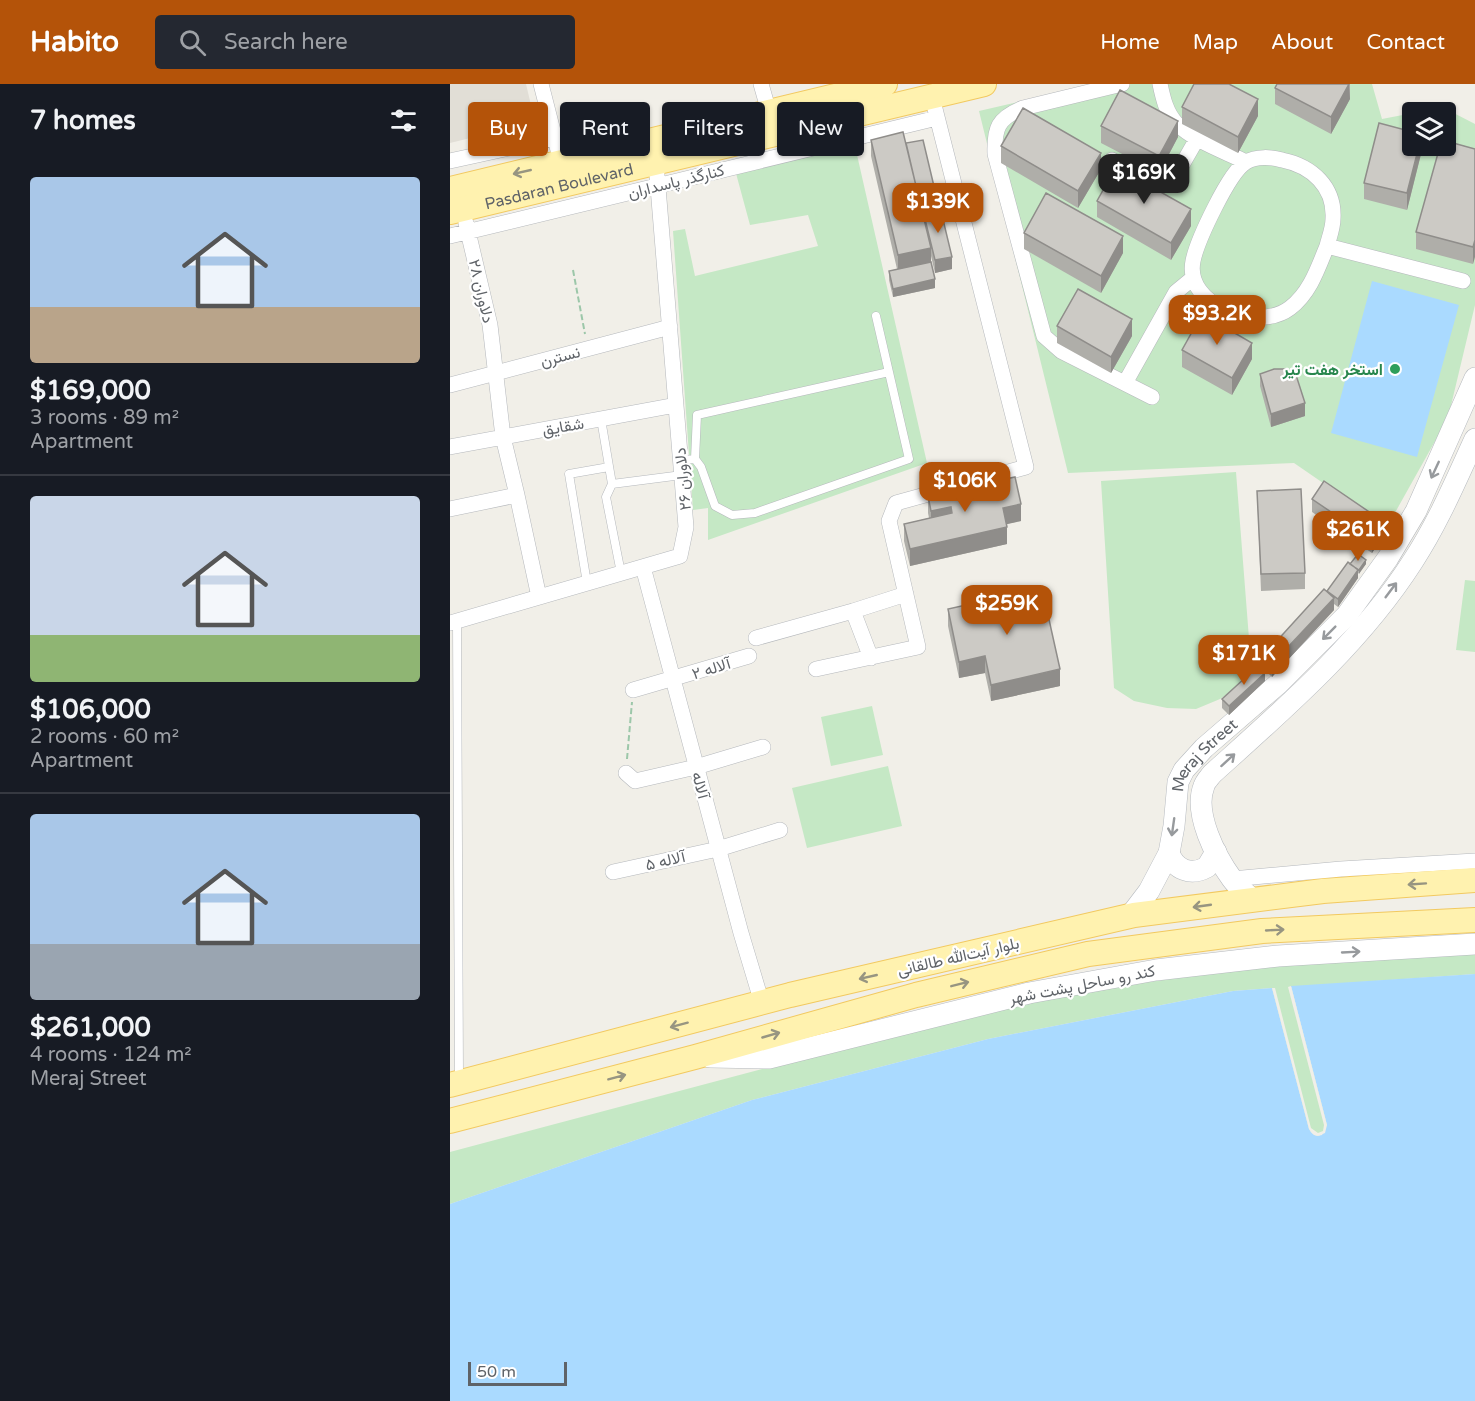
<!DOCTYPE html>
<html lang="en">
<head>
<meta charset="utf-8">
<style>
  body { margin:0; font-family:"Varela Round",Vazirmatn,sans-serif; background:#242831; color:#f1f3f6; height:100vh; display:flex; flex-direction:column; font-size:22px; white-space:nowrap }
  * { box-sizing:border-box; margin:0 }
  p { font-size:20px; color:#9ea1a6 }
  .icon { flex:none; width:33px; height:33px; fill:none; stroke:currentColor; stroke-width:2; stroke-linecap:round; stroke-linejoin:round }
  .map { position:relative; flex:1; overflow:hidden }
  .side { display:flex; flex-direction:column; background:#171b24; width:450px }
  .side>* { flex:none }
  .hud { position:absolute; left:18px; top:18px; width:570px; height:54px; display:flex; gap:12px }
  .buttons { position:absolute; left:952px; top:18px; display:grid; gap:12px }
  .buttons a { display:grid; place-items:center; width:54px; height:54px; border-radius:6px; background:#171b24; box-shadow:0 2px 4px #0004; font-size:30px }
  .scale { position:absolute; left:18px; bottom:15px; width:99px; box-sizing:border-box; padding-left:6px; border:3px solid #5f6368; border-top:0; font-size:16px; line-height:21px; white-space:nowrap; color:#5f6368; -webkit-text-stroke:4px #fff; paint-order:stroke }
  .price { position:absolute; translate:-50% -51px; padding:0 14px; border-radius:12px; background:#b45309; color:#fff; font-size:20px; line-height:39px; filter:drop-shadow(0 2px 3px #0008) }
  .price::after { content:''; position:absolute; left:50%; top:36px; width:18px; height:14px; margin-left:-9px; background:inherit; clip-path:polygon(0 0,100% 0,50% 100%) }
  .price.on { background:#222; color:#fff }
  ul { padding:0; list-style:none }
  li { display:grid; align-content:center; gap:12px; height:318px; padding:0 30px }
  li+li { border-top:2px solid #363941 }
  li span { display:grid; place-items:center; height:186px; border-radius:6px; color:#555 }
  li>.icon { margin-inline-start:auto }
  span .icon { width:108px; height:108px; fill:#fffc; stroke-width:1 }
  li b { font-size:26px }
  h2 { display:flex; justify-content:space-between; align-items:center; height:72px; padding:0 30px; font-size:26px }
  .pill { padding:0 21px; border-radius:6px; background:#171b24; box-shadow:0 2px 4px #0004; font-size:21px; line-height:54px }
  .pill.on { background:#b45309; color:#fff }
  header { display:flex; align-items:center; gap:36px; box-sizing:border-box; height:84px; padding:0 30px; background:#b45309; color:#fff }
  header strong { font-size:28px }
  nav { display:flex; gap:33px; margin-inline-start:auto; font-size:21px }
  .search { width:420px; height:54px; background:#242831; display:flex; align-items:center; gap:15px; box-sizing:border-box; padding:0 21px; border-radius:6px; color:#9ea1a6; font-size:22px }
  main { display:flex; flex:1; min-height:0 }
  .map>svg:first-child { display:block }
  .education { fill:#e1ded6 }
  .green { fill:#c5e8c5 }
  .water { fill:#aadaff }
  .pier { fill:#f1efe8 }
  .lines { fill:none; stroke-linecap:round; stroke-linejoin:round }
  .lane-casing { stroke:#b5b8bc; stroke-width:9 }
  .street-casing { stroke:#b5b8bc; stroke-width:16 }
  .secondary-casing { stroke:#b6babf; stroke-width:22 }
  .primary-casing { stroke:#f2c960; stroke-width:26 }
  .path { stroke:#9cc7a9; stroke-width:2; stroke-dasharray:6 3; stroke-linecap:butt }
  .lane { stroke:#fff; stroke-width:8 }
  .street { stroke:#fff; stroke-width:15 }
  .secondary { stroke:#fff; stroke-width:21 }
  .primary { stroke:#fff2af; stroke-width:24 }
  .wall { fill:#afaea9 }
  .shaded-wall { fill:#8f8d8a }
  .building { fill:#cccac5; stroke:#8f8d8a; stroke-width:1.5 }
  .oneway { stroke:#979581 }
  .oneway2 { stroke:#979a9d }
  .leisure-dot { fill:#2e9e5b; stroke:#fff; stroke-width:2 }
  .labels { text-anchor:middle; stroke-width:4.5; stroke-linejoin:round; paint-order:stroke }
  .street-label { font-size:16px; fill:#5f6368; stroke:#fff }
  .leisure-label { font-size:16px; font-weight:bold; fill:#27864d; stroke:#fff; text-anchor:end }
</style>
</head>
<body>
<header>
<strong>Habito</strong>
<div class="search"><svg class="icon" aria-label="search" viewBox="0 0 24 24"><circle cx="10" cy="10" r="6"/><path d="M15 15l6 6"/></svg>Search here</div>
<nav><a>Home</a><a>Map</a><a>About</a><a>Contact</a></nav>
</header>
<main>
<section class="side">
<h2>7 homes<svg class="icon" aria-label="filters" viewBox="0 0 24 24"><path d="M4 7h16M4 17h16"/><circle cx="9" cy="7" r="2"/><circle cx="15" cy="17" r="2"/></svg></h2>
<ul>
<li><span style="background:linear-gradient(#a9c7e8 70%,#b9a48a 0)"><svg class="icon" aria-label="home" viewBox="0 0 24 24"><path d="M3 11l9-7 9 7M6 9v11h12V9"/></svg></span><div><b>$169,000</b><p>3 rooms · 89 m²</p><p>Apartment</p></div></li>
<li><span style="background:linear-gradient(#c9d6e8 75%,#8fb573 0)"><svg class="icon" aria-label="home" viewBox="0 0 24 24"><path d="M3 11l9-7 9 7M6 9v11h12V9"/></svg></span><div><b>$106,000</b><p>2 rooms · 60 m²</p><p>Apartment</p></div></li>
<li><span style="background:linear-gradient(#a9c7e8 70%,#9aa5b1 0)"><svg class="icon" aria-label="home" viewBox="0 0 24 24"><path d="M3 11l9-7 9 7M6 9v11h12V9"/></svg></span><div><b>$261,000</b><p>4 rooms · 124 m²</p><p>Meraj Street</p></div></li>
</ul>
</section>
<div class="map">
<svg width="1025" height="1317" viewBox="0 0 1025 1317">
  <rect width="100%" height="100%" fill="#f1efe8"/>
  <!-- education -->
  <path class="education" d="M0,0H76L85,38L0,59Z"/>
  <!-- green -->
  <path class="green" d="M645,0H922L932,35L963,29V62H996V28H968L994,24L1025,40V221L998,334L937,443L844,379L618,389L529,27Z
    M405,62L477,379L258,456V424L243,426L223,147L235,145L245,192L368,162L358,131L300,141L284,82Z
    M786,388L802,593L770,615L746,625L717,624L684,617L664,604L651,397Z
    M1015,496L1025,497V568L1006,566Z
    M422,622L433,671L381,682L371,633Z
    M438,682L452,742L357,764L342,704Z
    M1025,866V890L841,903L877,1041V1045L868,1052L859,1045L822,904L783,907L538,955L302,1016L0,1120V1068L372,969L627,908L828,880Z"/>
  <!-- water -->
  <path class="water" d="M922,197L1009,221L967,373L881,349Z
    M1025,890V1317H0V1120L302,1016L538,955L783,907L822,904L859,1045C862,1051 866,1053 872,1051L877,1041L841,902Z"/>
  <!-- pier -->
  <path class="pier" d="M841,902L877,1041L875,1049L868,1052L864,1051L859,1045L822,904H825L861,1044L868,1049L873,1047L874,1041L838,903Z"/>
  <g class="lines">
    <defs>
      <path id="lane" d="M151,335L162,400
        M245,375L247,331L439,288
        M231,376L245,375L251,383L265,422L282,431L305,429L459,375L426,232
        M162,400L156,413L171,489
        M162,400L232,391
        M137,499L119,390L159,383
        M7,537L9,994"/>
      <path id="street" d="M91,0L111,78
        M311,0L319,28
        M672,0L573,24C548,34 544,44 545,70L594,252L611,267L702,313
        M710,0C713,14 716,28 726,39C744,57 774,67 796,78
        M662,76L702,98L716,101L725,93L748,53
        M0,77L105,54
        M16,139L40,241L53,353L67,411
        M0,152L487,34
        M877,162C868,184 860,209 840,224C807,249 734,221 743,177C747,157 779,88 796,78C806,72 822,73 832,76C862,82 885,103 883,135C883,144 879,154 877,162L1013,197
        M675,299L726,208L743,194
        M0,301L220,243
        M0,363L226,321
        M0,425L67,411L89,513
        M193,483L291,849L312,919
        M403,527L421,574
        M0,539L230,472L236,443L206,79
        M306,554L403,527L456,510
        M366,585L468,563L439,437L446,419L576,383L482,13
        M183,606L299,572
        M176,689L185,697L246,683L313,663
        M163,788L268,765L330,746
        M782,795L891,785L1025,777"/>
      <g id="secondary">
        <path d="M719,769C725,786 741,792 757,783L766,768"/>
        <path d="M802,815C795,808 787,802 782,795C766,773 743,729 754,702C755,698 759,694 762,690C834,625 910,560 963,477C988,439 1006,396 1025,355"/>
        <path id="s1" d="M680,832L699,807L719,769L724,742L728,698L734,686L754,664L828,600L897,531L938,474L966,427L1025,294"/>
        <path d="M260,973L319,974L579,909L706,886L828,872L1025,860"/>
      </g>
      <g id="primary">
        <path d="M0,105L435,0"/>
        <path id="s2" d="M0,128L534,0"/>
        <path d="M0,1001L340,911L684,831L873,807L1025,796"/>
        <path d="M0,1037L245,973L466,911L638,870L812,847L1025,836"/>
      </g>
    </defs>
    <!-- lane casing -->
    <use href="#lane" class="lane-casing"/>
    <!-- street casing -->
    <use href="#street" class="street-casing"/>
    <!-- secondary casing -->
    <use href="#secondary" class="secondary-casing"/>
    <!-- primary casing -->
    <use href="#primary" class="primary-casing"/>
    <!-- path -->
    <path class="path" d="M123,186L135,250
      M177,675L182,618"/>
    <!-- lane -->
    <use href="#lane" class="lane"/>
    <!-- street -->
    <use href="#street" class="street"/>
    <!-- secondary -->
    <use href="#secondary" class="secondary"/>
    <!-- primary -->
    <use href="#primary" class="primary"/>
  </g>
  <!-- wall -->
  <path class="wall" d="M900,0V15L881,50L825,20V4Z
    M732,23L808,32L788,69L732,40Z
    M651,42L728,53L709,89L651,59Z
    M421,56L456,60L487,124L502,185L485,189L481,172V178L485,204L443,213L439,196V187L447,185L421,72Z
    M551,62L651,85L628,124L551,79Z
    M972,62V66L957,126L914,115V99Z
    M1025,65L1023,180L966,165V148Z
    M647,117L741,142L721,176L647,133Z
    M574,149L673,169L651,209L574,165Z
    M607,242L682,252L661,289L607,259Z
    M732,266L802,275L782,311L732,283Z
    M810,290L855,332L821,343L810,302Z
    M807,407L855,489V505L811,507Z
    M478,412L571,437L556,440L557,460L460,482L454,457V440L479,434L478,429Z
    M862,415L934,451L922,469L862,428Z
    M900,480H916L908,490V494L888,523L884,520V526L822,593L813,584V572L877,508Z
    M498,525L610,602L541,617L535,589L509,594L498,542Z
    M815,597L779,631L772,624V615Z"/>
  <!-- shaded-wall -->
  <path class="shaded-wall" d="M899,0L900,15L881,50V33Z
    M808,15V32L788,69V53Z
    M728,37V53L709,89V72Z
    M969,62H972V66L957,126V109Z
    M651,69V85L628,124V107Z
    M487,115V127H473V130L470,131V119Z
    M741,125V142L721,176V159Z
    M673,152V169L651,209V192Z
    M1025,156V173L1023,180V163Z
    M481,164V180L448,188V171Z
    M502,173V185L485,189V176Z
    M485,195V204L443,213V205Z
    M682,235V252L661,289V273Z
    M802,259V275L782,311V294Z
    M855,319V332L821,343V330Z
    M571,420V437L553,441V424Z
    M501,423V439L481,444V427Z
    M934,438V451L922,469V456Z
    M557,443V460L460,482V465Z
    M916,476V480L909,490V486Z
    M908,486V494L888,523V515Z
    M884,514V526L822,593V580Z
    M535,572V589L509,594V578Z
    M610,585V602L541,617V601Z
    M815,589V597L779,631V622Z"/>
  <!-- building -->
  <path class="building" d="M744,0H779L808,15L788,53L732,23Z
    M827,0H899L881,33L825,4Z
    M670,6L728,37L709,72L651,42Z
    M573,24L651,69L628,107L551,62Z
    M929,39L963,48V62H969L957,109L914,99Z
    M453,48L481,164L448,171L421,56Z
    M473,56L487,115L470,119L456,59Z
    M996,57L1025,65V156L1023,163L966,148L990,62H996Z
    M666,83L741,125L721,159L647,117Z
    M596,109L673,152L651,192L574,149Z
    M490,123L502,173L485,176L473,127Z
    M481,178L485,195L443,205L439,187Z
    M628,205L682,235L661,273L607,242Z
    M752,230L802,259L782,294L732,266Z
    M824,285H836L846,291L855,319L821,330L810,290Z
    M565,393L571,420L553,424L557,443L460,465L454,440L502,429L501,423L481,427L478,412Z
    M874,397L934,438L922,456L862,415Z
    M851,405L855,489L811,490L807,407Z
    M908,470L916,476L909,486L900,480Z
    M898,478L908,486L888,515L877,507Z
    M592,504L610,585L541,601L535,572L509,578L498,525Z
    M874,505L884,514L822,580L813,572Z
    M808,582L815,589L779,622L772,615Z"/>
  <!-- one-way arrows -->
  <defs><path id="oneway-shaft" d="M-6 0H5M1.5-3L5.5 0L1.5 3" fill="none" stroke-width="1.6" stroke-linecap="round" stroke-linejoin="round" transform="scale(1.5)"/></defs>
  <g class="oneway">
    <use href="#oneway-shaft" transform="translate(72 88) rotate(167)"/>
    <use href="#oneway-shaft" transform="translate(967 800) rotate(176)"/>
    <use href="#oneway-shaft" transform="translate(752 822) rotate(172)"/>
    <use href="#oneway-shaft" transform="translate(825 846) rotate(-3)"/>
    <use href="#oneway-shaft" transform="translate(418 893) rotate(167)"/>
    <use href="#oneway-shaft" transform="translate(510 900) rotate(-14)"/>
    <use href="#oneway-shaft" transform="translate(229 941) rotate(165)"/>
    <use href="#oneway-shaft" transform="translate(321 951) rotate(-16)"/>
    <use href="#oneway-shaft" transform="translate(167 993) rotate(-15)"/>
  </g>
  <g class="oneway2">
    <use href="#oneway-shaft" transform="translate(985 386) rotate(115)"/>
    <use href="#oneway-shaft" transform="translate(941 506) rotate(-53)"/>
    <use href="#oneway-shaft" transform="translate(879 549) rotate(135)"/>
    <use href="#oneway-shaft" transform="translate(778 676) rotate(-42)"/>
    <use href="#oneway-shaft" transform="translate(723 743) rotate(98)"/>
    <use href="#oneway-shaft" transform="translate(901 868) rotate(-3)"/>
  </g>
  <!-- markers -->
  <circle class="leisure-dot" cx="945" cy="285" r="6"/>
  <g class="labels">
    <!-- street labels -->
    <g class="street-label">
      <text transform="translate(226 97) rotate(-14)" y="6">کنارگذر پاسداران</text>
      <text dy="6" stroke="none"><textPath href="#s2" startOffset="112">Pasdaran Boulevard</textPath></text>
      <text transform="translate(32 207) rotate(77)" y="6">دلاوران ۲۸</text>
      <text transform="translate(110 272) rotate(-15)" y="6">نسترن</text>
      <text transform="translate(113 342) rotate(-10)" y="6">شقایق</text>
      <text transform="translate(232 395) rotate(-95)" y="6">دلاوران ۲۶</text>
      <text transform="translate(261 584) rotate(-17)" y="6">آلاله ۲</text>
      <text dy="6" stroke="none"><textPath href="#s1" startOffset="183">Meraj Street</textPath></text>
      <text transform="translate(251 701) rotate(75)" y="6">آلاله</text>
      <text transform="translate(215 776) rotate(-13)" y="6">آلاله ۵</text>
      <text transform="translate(508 872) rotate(-13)" y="6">بلوار آیت‌الله طالقانی</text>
      <text transform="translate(632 900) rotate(-11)" y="6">کند رو ساحل پشت شهر</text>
    </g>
    <!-- leisure labels -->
    <g class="leisure-label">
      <text x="933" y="291">استخر هفت تیر</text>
    </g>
  </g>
</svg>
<div class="buttons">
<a><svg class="icon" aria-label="layers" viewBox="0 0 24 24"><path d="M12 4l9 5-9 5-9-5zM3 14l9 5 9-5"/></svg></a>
</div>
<div class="scale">50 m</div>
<b class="price on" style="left:694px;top:121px">$169K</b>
<b class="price" style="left:488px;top:150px">$139K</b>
<b class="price" style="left:767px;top:262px">$93.2K</b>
<b class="price" style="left:515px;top:429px">$106K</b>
<b class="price" style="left:908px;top:478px">$261K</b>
<b class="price" style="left:557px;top:552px">$259K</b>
<b class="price" style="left:794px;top:602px">$171K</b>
<div class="hud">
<a class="pill on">Buy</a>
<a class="pill">Rent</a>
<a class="pill">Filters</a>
<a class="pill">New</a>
</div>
</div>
</main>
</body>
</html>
